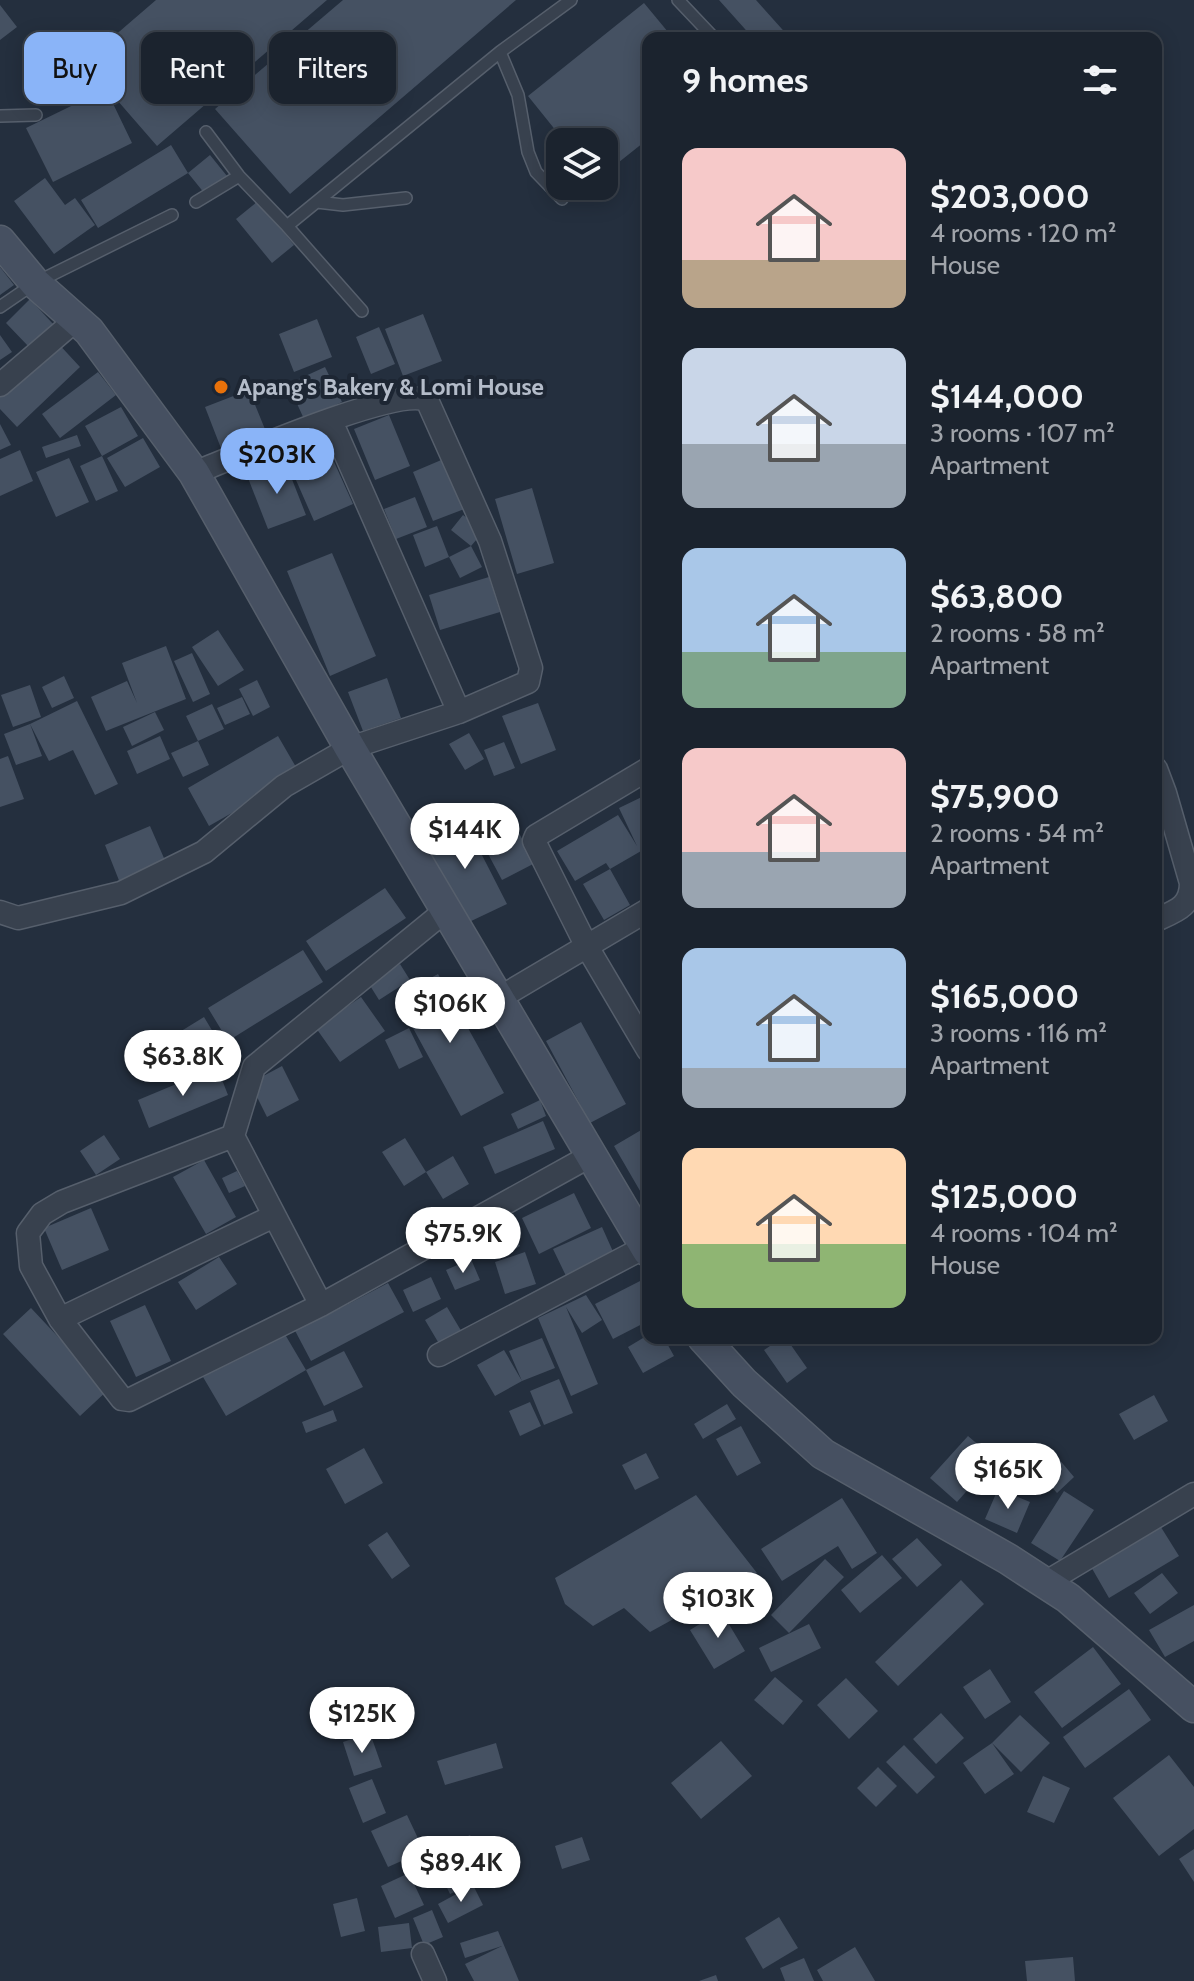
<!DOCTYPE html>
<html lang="en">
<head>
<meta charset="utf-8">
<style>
  body { margin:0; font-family:Cabin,sans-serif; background:#242b36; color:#f1f3f6; height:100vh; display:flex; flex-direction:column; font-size:30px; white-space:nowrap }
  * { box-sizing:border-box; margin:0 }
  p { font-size:26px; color:#a0a4aa }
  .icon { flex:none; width:44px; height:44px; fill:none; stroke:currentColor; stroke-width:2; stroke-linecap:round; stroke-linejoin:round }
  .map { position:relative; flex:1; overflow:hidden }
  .sheet { position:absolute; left:642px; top:32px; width:520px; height:1312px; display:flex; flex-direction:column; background:#1b232e; border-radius:16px; box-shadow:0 4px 20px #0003,0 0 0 2px #39404a }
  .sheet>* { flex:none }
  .guide { position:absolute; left:24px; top:32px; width:498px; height:72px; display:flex; gap:16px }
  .fabs { position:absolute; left:546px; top:128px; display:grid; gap:16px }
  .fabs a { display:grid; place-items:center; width:72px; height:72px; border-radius:16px; background:#1b232e; box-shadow:0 4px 20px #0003,0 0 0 2px #39404a; font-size:40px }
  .price { position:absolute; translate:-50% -68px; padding:0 18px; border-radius:28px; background:#fff; color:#222; font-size:26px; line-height:52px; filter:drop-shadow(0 2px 4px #0008) }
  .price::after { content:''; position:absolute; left:50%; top:48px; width:24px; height:18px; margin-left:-12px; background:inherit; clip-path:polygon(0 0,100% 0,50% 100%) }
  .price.active { background:#8ab4f8; color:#111 }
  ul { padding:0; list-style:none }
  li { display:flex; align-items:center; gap:24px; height:200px; padding:0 40px }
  li span { display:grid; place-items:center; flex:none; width:224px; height:160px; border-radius:16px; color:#555 }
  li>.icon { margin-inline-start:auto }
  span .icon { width:96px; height:96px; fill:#fffc; stroke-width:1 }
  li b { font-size:34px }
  h2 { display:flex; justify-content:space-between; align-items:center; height:96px; padding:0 40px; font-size:34px }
  .chip { padding:0 28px; border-radius:16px; background:#1b232e; box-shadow:0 4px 20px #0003,0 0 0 2px #39404a; font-size:28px; line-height:72px }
  .chip.active { background:#8ab4f8; color:#111 }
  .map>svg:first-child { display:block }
  .building { fill:#455162 }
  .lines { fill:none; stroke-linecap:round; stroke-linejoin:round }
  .service-casing { stroke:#565f6c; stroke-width:14 }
  .minor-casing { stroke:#565f6c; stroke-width:25 }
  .secondary-casing { stroke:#565f6c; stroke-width:33 }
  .service { stroke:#38414e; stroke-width:11 }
  .minor { stroke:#38414e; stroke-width:22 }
  .secondary { stroke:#465061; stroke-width:30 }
  .food-dot { fill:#e8710a; stroke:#1d2633; stroke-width:3 }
  .labels { text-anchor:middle; stroke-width:8; stroke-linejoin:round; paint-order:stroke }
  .poi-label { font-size:24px; font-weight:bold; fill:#b4bcc9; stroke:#1d2633; text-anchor:start }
</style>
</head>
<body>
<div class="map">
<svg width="1194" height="1981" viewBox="0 0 1194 1981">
  <rect width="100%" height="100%" fill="#242f3e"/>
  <!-- building -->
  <path class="building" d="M156,0H327L157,146L84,62Z
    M343,0H516L290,194L215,109Z
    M719,0H756L790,38H753Z
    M644,3L673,38H648V139L604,174V142H565L528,96Z
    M0,5L17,27L0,40Z
    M106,89L132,143L53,182L26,128Z
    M171,145L188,173L98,228L81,200Z
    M210,155L227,176L205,194L188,173Z
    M45,178L65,205L75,198L95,225L54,254L14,201Z
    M258,201L294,245L272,263L236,219Z
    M0,267L14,285L0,295Z
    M30,299L53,324L29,347L6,323Z
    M423,314L442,361L403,376L385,329Z
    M317,319L332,357L294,372L279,334Z
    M379,327L395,364L371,374L356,337Z
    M0,335L12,352L0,360Z
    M55,340L80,367L17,427L0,409V392Z
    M325,367L342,402L304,419L288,384Z
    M98,372L116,395L60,438L42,414Z
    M249,390L269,439L224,456L205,407Z
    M121,407L138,436L102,456L118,491L96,501L80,466L102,456L85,426Z
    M389,415L410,466L375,480L354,429Z
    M0,424L11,445L0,450Z
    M77,435L81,446L46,458L42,447Z
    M143,438L160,467L125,487L107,458Z
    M20,450L33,481L0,496V459Z
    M330,453L353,504L314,521L292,471Z
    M69,458L89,502L56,517L36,472Z
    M446,458L467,508L433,521L413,472Z
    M286,464L306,515L268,529L248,478Z
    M532,488L554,563L517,574L495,499Z
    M415,497L427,527L396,539L384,509Z
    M463,515L484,531L471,546L451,530Z
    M437,526L449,557L425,567L413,535Z
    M471,546L482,567L460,578L449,557Z
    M332,553L376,656L330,676L287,571Z
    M489,577L500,612L440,630L429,595Z
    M218,630L244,670L218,686L192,647Z
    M166,646L186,699L106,731L91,697L127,681L137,703L122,663Z
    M192,653L210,694L193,702L174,661Z
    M64,676L74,698L52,708L42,687Z
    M387,678L401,718L363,731L348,692Z
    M257,680L270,707L253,716L239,689Z
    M30,685L41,717L13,727L1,695Z
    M242,697L250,714L225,725L217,708Z
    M77,701L118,784L95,795L73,750L49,761L30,724Z
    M538,703L556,750L521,764L502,716Z
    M212,704L224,729L198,741L186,716Z
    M155,712L164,730L132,746L123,727Z
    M30,724L42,756L16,765L4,734Z
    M469,733L484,759L465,770L449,744Z
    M160,736L170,759L137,774L127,751Z
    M278,736L300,774L209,826L188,788Z
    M198,741L209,765L183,777L171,753Z
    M504,742L515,768L494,776L484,750Z
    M8,756L24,799L0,807V759Z
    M648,794V847L610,869L630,905L604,920L583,884L610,869L606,863L575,881L557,851L618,815L637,846L619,808Z
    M505,807L535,863L502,880L472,824Z
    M463,818L507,904L467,923L423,838Z
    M150,826L167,865L120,883L105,845Z
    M385,888L406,918L326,971L306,941Z
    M303,950L323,982L228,1041L208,1008Z
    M400,964L410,980L379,1000L369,984Z
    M438,974L504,1093L461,1116L396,997Z
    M361,997L385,1031L340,1062L316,1028Z
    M204,1017L228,1057L202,1073L178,1033Z
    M581,1022L626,1104L590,1123L546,1041Z
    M409,1028L423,1057L399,1069L385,1040Z
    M282,1066L299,1100L267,1117L250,1083Z
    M217,1067L228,1095L149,1128L138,1100Z
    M540,1100L546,1116L518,1129L511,1114Z
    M543,1121L555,1149L495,1174L483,1147Z
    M648,1126V1194L643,1196L614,1146Z
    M104,1135L120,1159L96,1175L80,1151Z
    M405,1138L426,1172L404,1186L382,1152Z
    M453,1156L469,1184L443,1199L426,1172Z
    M204,1160L236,1217L206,1234L173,1177Z
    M237,1171L245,1186L229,1193L222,1178Z
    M574,1193L591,1228L539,1254L522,1218Z
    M91,1208L109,1250L62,1270L44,1228Z
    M504,1220L520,1246L504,1256L488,1230Z
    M602,1227L615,1256L567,1278L553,1249Z
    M525,1252L536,1284L505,1294L495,1262Z
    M219,1257L237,1284L196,1310L178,1282Z
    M471,1259L480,1280L455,1290L446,1270Z
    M431,1277L441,1299L413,1312L403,1290Z
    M644,1279L648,1286V1321L613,1339L595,1304Z
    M388,1283L404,1312L311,1361L291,1323L317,1309L322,1318Z
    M586,1295L602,1320L582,1333L566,1307L598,1384L571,1396L538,1318Z
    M145,1305L171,1361L136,1377L110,1321Z
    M447,1307L463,1334L441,1347L425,1320Z
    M31,1308L108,1390L80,1416L3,1334Z
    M283,1331L306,1370L226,1416L203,1377Z
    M648,1335L664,1338L674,1356L643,1373L628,1347Z
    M542,1338L555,1368L522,1381L509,1351Z
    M782,1338H786L807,1368L787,1383L764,1350Z
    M504,1350L522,1381L495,1396L477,1365Z
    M344,1351L363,1387L324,1406L306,1370Z
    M559,1379L573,1413L544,1425L530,1391Z
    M1154,1395L1168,1421L1134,1440L1119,1414Z
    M530,1402L541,1426L520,1436L509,1411Z
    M727,1404L736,1419L703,1439L694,1424Z
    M333,1410L337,1421L306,1433L302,1422Z
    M741,1426L761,1463L737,1476L716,1439Z
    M968,1436L995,1459L957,1502L930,1478Z
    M364,1448L383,1483L345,1504L326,1469Z
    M1053,1452L1074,1477L1057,1493L1035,1468Z
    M646,1453L659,1478L635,1490L622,1465Z
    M998,1489L1030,1502L1017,1533L985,1519Z
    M1064,1491L1094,1510L1060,1561L1031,1543Z
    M696,1495L757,1573L650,1632L624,1608L593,1626L565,1604L555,1578Z
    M842,1498L877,1553L852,1569L838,1546L782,1581L761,1549Z
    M1159,1524L1179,1556L1109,1598L1090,1565Z
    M387,1532L410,1566L392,1579L368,1545Z
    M917,1538L942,1565L917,1587L892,1559Z
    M882,1555L902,1578L860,1613L841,1590Z
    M825,1559L844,1577L789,1633L771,1615Z
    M1162,1573L1178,1593L1150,1614L1134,1593Z
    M961,1580L984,1604L898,1686L875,1662Z
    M1194,1605V1641L1165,1657L1149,1630Z
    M721,1611L745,1651L714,1669L690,1630Z
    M809,1624L821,1648L771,1672L759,1648Z
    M1093,1647L1121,1684L1062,1728L1034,1692Z
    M990,1669L1011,1702L985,1719L963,1687Z
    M775,1677L803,1701L783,1725L754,1700Z
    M846,1678L878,1711L849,1739L817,1705Z
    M1129,1689L1151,1720L1085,1768L1063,1737Z
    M941,1713L964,1738L936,1764L913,1739Z
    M1020,1715L1050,1743L1021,1772L992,1743L1014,1774L985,1794L963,1763L992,1743Z
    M370,1733L382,1767L354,1776L343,1742Z
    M721,1741L752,1776L701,1819L671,1783Z
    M496,1743L503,1768L445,1785L437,1761Z
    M904,1745L935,1777L917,1794L886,1762Z
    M1169,1755L1194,1787V1829L1159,1856L1113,1798Z
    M878,1767L897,1786L876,1807L857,1788Z
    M1043,1776L1070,1788L1054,1823L1027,1812Z
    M372,1779L386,1813L363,1823L349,1788Z
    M407,1815L424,1851L388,1867L371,1831Z
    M470,1835L490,1875L450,1894L431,1854Z
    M582,1837L590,1860L562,1869L555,1846Z
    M1194,1849V1882L1179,1859Z
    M409,1873L424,1905L395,1918L381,1886Z
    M473,1885L483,1905L448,1923L438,1904Z
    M357,1898L365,1931L341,1937L333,1904Z
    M432,1910L443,1937L424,1945L413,1918Z
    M779,1917L798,1948L763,1969L745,1938Z
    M409,1923L412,1948L381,1952L378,1927Z
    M498,1931L519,1981H474L465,1964L502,1946L465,1958L460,1943Z
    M855,1947L875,1981H823L817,1970Z
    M1073,1957L1075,1981H1027L1025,1961Z
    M804,1958L814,1981H785L780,1968Z
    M716,1975L718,1981H699Z"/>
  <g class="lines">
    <defs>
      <path id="service" d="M678,0L714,38
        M500,52L518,95L528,152L536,172L562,199
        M0,116L36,115
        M206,132L239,176L287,226L500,52L571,0
        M196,202L239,176
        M317,202L343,205L406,198
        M287,226L362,311
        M0,307L35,283L172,215"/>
      <path id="minor" d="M0,385L78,318
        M331,421L459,712
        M648,769L536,836L534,841L586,945L648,1050
        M1156,769L1165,793L1156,798
        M445,911L254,1067L233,1136L62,1202L42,1214L28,1233L31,1266L60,1319L122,1399L129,1400L321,1305L590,1156
        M0,912L18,918L121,893L204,852L284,786L350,748L459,712L528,682L531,668L490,541L427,400C393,387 236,457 194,473
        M1156,920C1176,911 1191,907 1191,883L1165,793
        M496,1000L648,910
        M233,1136L321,1305
        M60,1319L274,1216
        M439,1355L645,1247
        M1045,1583L1194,1494
        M423,1954L435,1981"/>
      <path id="secondary" d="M0,241L35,283L89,331L194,473L350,748L648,1251
        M703,1338L744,1383L823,1454L1008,1559L1068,1598L1194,1707"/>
    </defs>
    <!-- service casing -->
    <use href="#service" class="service-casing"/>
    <!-- minor casing -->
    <use href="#minor" class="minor-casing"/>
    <!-- secondary casing -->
    <use href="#secondary" class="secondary-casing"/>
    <!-- service -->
    <use href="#service" class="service"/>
    <!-- minor -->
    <use href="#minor" class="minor"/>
    <!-- secondary -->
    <use href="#secondary" class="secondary"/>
  </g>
  <!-- markers -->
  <circle class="food-dot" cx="221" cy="387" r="8"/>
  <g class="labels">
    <!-- poi labels -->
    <g class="poi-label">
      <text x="237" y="395">Apang's Bakery &amp; Lomi House</text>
    </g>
  </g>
</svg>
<div class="fabs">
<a><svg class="icon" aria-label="layers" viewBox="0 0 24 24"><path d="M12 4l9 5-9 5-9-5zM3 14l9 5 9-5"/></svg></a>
</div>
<b class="price active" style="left:277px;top:496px">$203K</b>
<b class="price" style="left:465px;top:871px">$144K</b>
<b class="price" style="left:450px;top:1045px">$106K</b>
<b class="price" style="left:183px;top:1098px">$63.8K</b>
<b class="price" style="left:463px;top:1275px">$75.9K</b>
<b class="price" style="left:1008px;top:1511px">$165K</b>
<b class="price" style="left:718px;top:1640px">$103K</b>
<b class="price" style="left:362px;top:1755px">$125K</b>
<b class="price" style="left:461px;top:1904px">$89.4K</b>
<div class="guide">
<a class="chip active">Buy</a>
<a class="chip">Rent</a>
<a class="chip">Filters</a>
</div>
<section class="sheet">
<h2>9 homes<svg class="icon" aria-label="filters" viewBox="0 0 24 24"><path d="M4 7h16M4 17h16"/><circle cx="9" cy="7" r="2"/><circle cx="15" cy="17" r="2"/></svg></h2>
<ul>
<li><span style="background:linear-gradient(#f6c9c9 70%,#b9a48a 0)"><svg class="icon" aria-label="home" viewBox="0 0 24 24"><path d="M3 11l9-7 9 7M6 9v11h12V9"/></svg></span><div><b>$203,000</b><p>4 rooms · 120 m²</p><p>House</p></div></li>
<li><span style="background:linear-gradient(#c9d6e8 60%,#9aa5b1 0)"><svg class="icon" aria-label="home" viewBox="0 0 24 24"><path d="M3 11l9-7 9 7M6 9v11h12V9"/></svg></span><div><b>$144,000</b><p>3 rooms · 107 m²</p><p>Apartment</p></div></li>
<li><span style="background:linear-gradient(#a9c7e8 65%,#7fa58c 0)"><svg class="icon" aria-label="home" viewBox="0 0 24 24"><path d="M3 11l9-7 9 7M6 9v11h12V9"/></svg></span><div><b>$63,800</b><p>2 rooms · 58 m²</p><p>Apartment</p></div></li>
<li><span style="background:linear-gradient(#f6c9c9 65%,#9aa5b1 0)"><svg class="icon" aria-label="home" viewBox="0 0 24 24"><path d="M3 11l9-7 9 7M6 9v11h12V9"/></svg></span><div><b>$75,900</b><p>2 rooms · 54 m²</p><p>Apartment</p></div></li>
<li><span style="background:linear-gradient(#a9c7e8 75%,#9aa5b1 0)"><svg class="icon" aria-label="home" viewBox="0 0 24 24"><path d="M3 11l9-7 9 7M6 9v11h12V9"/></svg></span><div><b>$165,000</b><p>3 rooms · 116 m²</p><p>Apartment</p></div></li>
<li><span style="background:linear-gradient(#ffd9b3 60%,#8fb573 0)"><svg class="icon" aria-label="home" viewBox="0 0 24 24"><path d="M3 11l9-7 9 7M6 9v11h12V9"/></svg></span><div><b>$125,000</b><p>4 rooms · 104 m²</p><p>House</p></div></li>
</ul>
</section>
</div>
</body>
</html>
